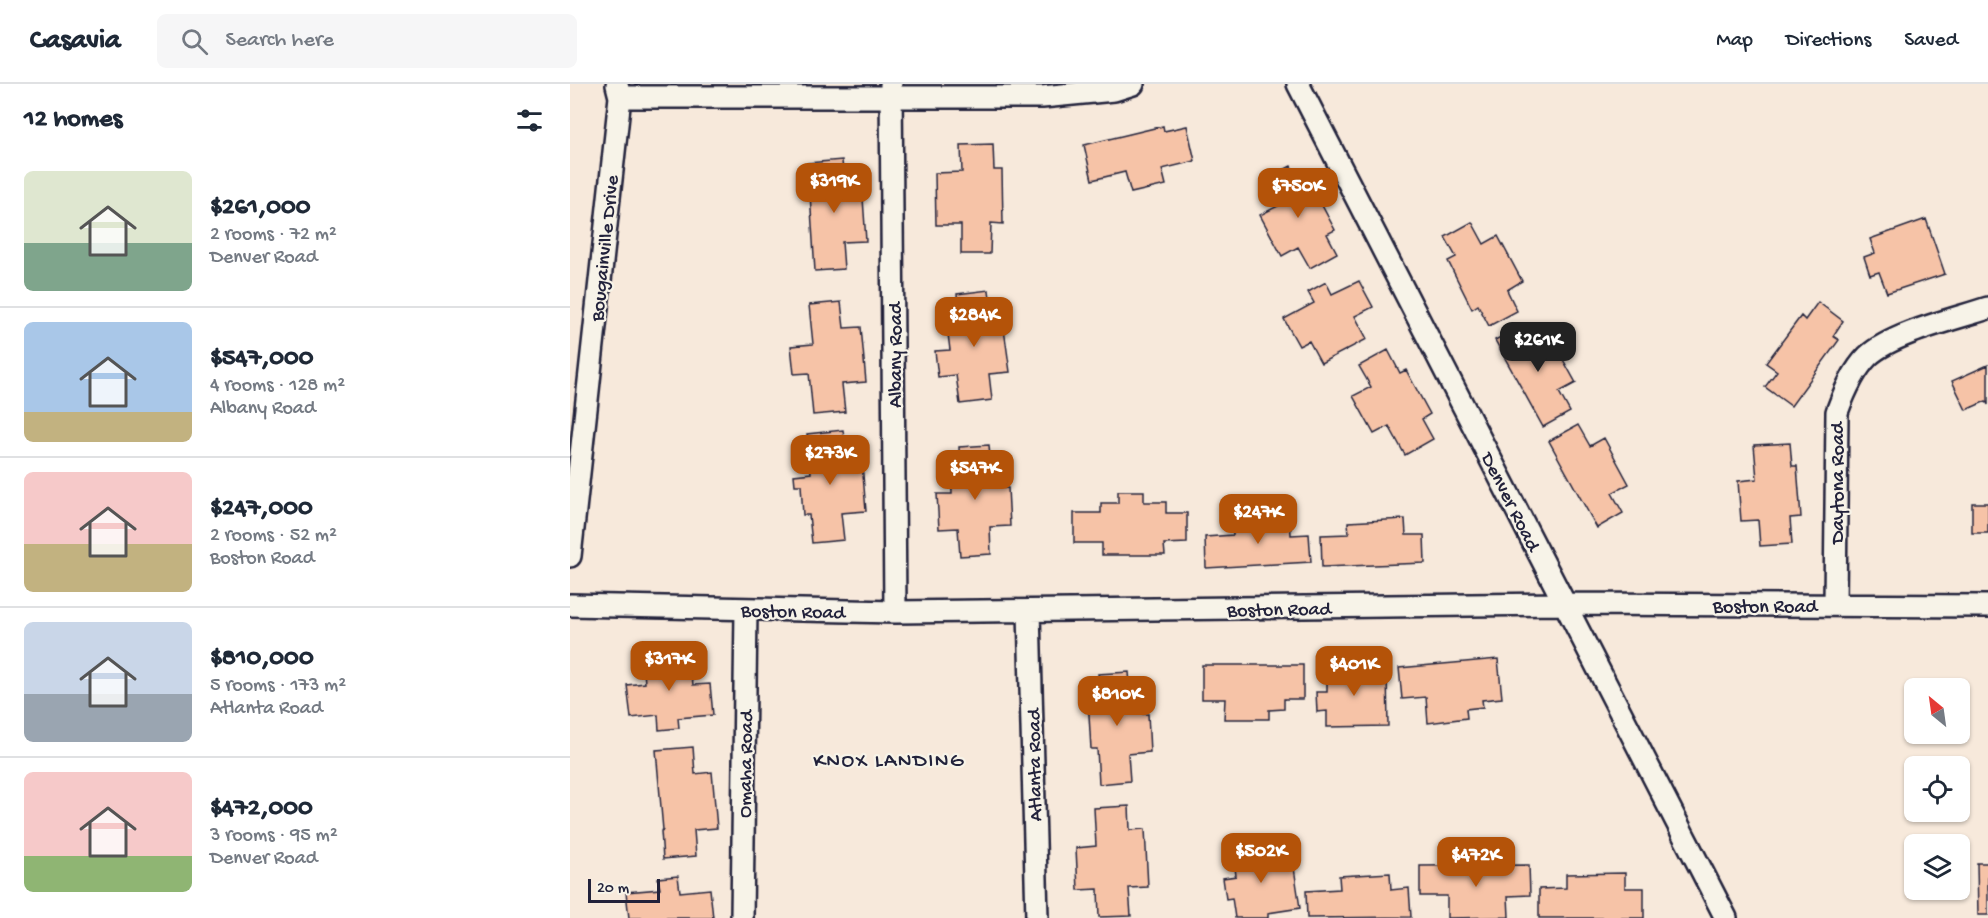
<!DOCTYPE html>
<html lang="en">
<head>
<meta charset="utf-8">
<style>
  body { margin:0; font-family:"Gochi Hand",sans-serif; background:#f6f6f7; color:#1f2937; height:100vh; display:flex; flex-direction:column; font-size:22px; white-space:nowrap }
  * { box-sizing:border-box; margin:0 }
  p { font-size:20px; color:#747a83 }
  .icon { flex:none; width:33px; height:33px; fill:none; stroke:currentColor; stroke-width:2; stroke-linecap:round; stroke-linejoin:round }
  .map { position:relative; flex:1; overflow:hidden }
  .side { display:flex; flex-direction:column; background:#fff; width:570px }
  .side>* { flex:none }
  .needle { width:39px; rotate:331deg }
  .controls { position:absolute; left:1334px; top:594px; display:grid; gap:12px }
  .controls a { display:grid; place-items:center; width:66px; height:66px; border-radius:9px; background:#fff; box-shadow:0 2px 4px #0004; font-size:30px }
  .scale { position:absolute; left:18px; bottom:15px; width:72px; box-sizing:border-box; padding-left:6px; border:3px solid #22223b; border-top:0; font-size:16px; line-height:21px; white-space:nowrap; color:#22223b; -webkit-text-stroke:4px #f7f3e8; paint-order:stroke }
  .price { position:absolute; translate:-50% -51px; padding:0 14px; border-radius:12px; background:#b45309; color:#fff; font-size:20px; line-height:39px; filter:drop-shadow(0 2px 3px #0008) }
  .price::after { content:''; position:absolute; left:50%; top:36px; width:18px; height:14px; margin-left:-9px; background:inherit; clip-path:polygon(0 0,100% 0,50% 100%) }
  .price.selected { background:#222; color:#fff }
  ul { padding:0; list-style:none }
  li { display:flex; align-items:center; gap:18px; height:150px; padding:0 24px }
  li+li { border-top:2px solid #e0e1e3 }
  li span { display:grid; place-items:center; flex:none; width:168px; height:120px; border-radius:9px; color:#555 }
  li>.icon { margin-inline-start:auto }
  span .icon { width:72px; height:72px; fill:#fffc; stroke-width:1 }
  li b { font-size:26px }
  h2 { display:flex; justify-content:space-between; align-items:center; height:72px; padding:0 24px; font-size:26px }
  header { display:flex; align-items:center; gap:36px; box-sizing:border-box; height:84px; padding:0 30px; background:#fff; border-bottom:2px solid #e0e1e3 }
  header strong { font-size:28px }
  nav { display:flex; gap:33px; margin-inline-start:auto; font-size:21px }
  .search { width:420px; height:54px; background:#f6f6f7; display:flex; align-items:center; gap:15px; box-sizing:border-box; padding:0 21px; border-radius:9px; color:#747a83; font-size:22px }
  main { display:flex; flex:1; min-height:0 }
  .map>svg:first-child { display:block }
  .building { fill:#f6c3a7; stroke:#22223b; stroke-width:1.5 }
  .lines { fill:none; stroke-linecap:round; stroke-linejoin:round }
  .street-casing { stroke:#22223b; stroke-width:26 }
  .street { stroke:#f7f3e8; stroke-width:21 }
  .labels { text-anchor:middle; stroke-width:4.5; stroke-linejoin:round; paint-order:stroke }
  .street-label { font-size:20px; fill:#22223b; stroke:#f7f3e8 }
  .neighbourhood-label { font-size:21px; letter-spacing:1.5px; fill:#22223b; stroke:#f7f3e8 }
</style>
</head>
<body>
<header>
<strong>Casavia</strong>
<div class="search"><svg class="icon" aria-label="search" viewBox="0 0 24 24"><circle cx="10" cy="10" r="6"/><path d="M15 15l6 6"/></svg>Search here</div>
<nav><a>Map</a><a>Directions</a><a>Saved</a></nav>
</header>
<main>
<section class="side">
<h2>12 homes<svg class="icon" aria-label="filters" viewBox="0 0 24 24"><path d="M4 7h16M4 17h16"/><circle cx="9" cy="7" r="2"/><circle cx="15" cy="17" r="2"/></svg></h2>
<ul>
<li><span style="background:linear-gradient(#dfe7d0 60%,#7fa58c 0)"><svg class="icon" aria-label="home" viewBox="0 0 24 24"><path d="M3 11l9-7 9 7M6 9v11h12V9"/></svg></span><div><b>$261,000</b><p>2 rooms · 72 m²</p><p>Denver Road</p></div></li>
<li><span style="background:linear-gradient(#a9c7e8 75%,#c2b280 0)"><svg class="icon" aria-label="home" viewBox="0 0 24 24"><path d="M3 11l9-7 9 7M6 9v11h12V9"/></svg></span><div><b>$547,000</b><p>4 rooms · 128 m²</p><p>Albany Road</p></div></li>
<li><span style="background:linear-gradient(#f6c9c9 60%,#c2b280 0)"><svg class="icon" aria-label="home" viewBox="0 0 24 24"><path d="M3 11l9-7 9 7M6 9v11h12V9"/></svg></span><div><b>$247,000</b><p>2 rooms · 52 m²</p><p>Boston Road</p></div></li>
<li><span style="background:linear-gradient(#c9d6e8 60%,#9aa5b1 0)"><svg class="icon" aria-label="home" viewBox="0 0 24 24"><path d="M3 11l9-7 9 7M6 9v11h12V9"/></svg></span><div><b>$810,000</b><p>5 rooms · 173 m²</p><p>Atlanta Road</p></div></li>
<li><span style="background:linear-gradient(#f6c9c9 70%,#8fb573 0)"><svg class="icon" aria-label="home" viewBox="0 0 24 24"><path d="M3 11l9-7 9 7M6 9v11h12V9"/></svg></span><div><b>$472,000</b><p>3 rooms · 95 m²</p><p>Denver Road</p></div></li>
</ul>
</section>
<div class="map">
<svg width="1418" height="834" viewBox="0 0 1418 834">
  <rect width="100%" height="100%" fill="#f7e9db"/>
  <filter id="ink" filterUnits="userSpaceOnUse"><feTurbulence type="fractalNoise" baseFrequency=".0167" numOctaves="2"/><feDisplacementMap in="SourceGraphic" scale="12" xChannelSelector="R" yChannelSelector="G"/><feConvolveMatrix kernelMatrix="1 2 1 2 8 2 1 2 1" color-interpolation-filters="sRGB"/></filter>
  <g filter="url(#ink)">
    <!-- building -->
    <path class="building" d="M593,42L594,47L617,42L625,77L592,85L596,101L561,109L555,88L522,96L514,61Z
      M423,60L424,86H432L433,140L421,139L420,170H391V141H366L365,89L392,88L391,61Z
      M272,76L274,101L292,100L296,157L272,158L274,185L245,187L238,79Z
      M721,82L733,103L740,99L765,146L757,150L767,169L740,184L728,163L712,172L690,131L708,122L694,96Z
      M1356,135L1375,190L1317,209L1309,188L1300,191L1294,173L1305,169L1300,155Z
      M902,138L914,160L928,152L952,197L937,206L947,227L919,242L908,221L902,225L878,177L886,173L875,153Z
      M789,197L803,223L785,232L797,255L751,279L739,257L729,262L714,235L744,219L738,208L756,198L762,210Z
      M419,206L422,232L432,231L440,288L419,290L422,316L390,320L386,291L368,293L365,267L380,266L376,234L389,232L387,210Z
      M271,218L274,244L291,243L296,298L272,300L275,328L243,331L239,289L224,290L221,262L243,260L239,221Z
      M1248,218L1273,237L1263,252L1269,256L1221,322L1195,303L1207,287L1196,279L1231,232L1235,236Z
      M955,240L967,261L981,254L1006,299L989,308L1000,328L973,343L925,256Z
      M818,266L830,289L836,286L860,330L852,335L863,355L835,371L819,342L804,350L783,312L801,303L789,282Z
      M1418,281V321L1416,317L1396,326L1382,297Z
      M1008,341L1020,362L1034,354L1059,400L1042,409L1053,429L1027,444L979,357Z
      M273,346L277,381L292,379L296,427L271,429L274,456L242,459L239,431H233L231,401H225L224,391L241,389L237,350Z
      M1220,359L1222,382H1227L1231,433L1220,434L1222,460L1190,462L1188,436L1171,437L1168,397L1187,395L1184,361Z
      M419,361L421,386L433,385L434,404H438L440,442L420,443L421,470L390,472L388,444L369,445L367,410H382L381,386H390L389,363Z
      M548,407H574V418H596V429H617V459L594,460L595,471H532V459H504V429H531V419H548Z
      M1402,419H1418V449H1402Z
      M720,434L721,451L739,450L741,478L636,484L635,453L663,451L662,438Z
      M835,435L836,451H854L855,479L752,483L751,451L779,450L778,438Z
      M120,570L123,601L140,600L143,631L108,634L109,644L89,646L88,631L61,634L57,601L75,599L73,575Z
      M928,575L932,614L912,616L913,623L896,625L897,634L858,639L856,613L832,615L829,584Z
      M757,578H789V589L817,588L818,642L757,643V627L747,628L746,608H757Z
      M632,581H733V615H714V625L699,626V635H654L655,615H632Z
      M559,588L561,613H572L573,630H578L580,668L558,670L560,697L529,700L527,665H521L518,614L530,613L528,590Z
      M123,663L125,690L142,688L147,744L124,746L126,772L93,775L91,747L93,746L86,666Z
      M559,722L560,746L575,745L578,803L559,804L561,832L529,833L528,805L508,806L506,764L526,762L524,724Z
      M697,760L700,780L723,777L730,824L698,829V834H665L662,814L656,815L653,794L666,792L663,765Z
      M1407,779H1418V831H1408Z
      M959,781L960,811L938,812L939,833L877,834V812H850V782Z
      M820,789L821,806L839,804L841,833L737,834L736,807L770,805L769,792Z
      M1055,789V804H1074V834H969V805L996,804V790Z
      M108,792L110,808L140,805L143,834H59L56,808L90,805L88,794Z"/>
    <g class="lines">
      <defs>
        <path id="street" d="M321,0L325,528
          M728,0L1156,834
          M50,13H472L544,6L563,0
          M0,472L50,13L47,1
          M0,521L325,528L994,520L1418,522
          M1265,521L1267,328C1274,309 1283,287 1298,272C1323,249 1385,235 1418,224
          M459,527L467,834
          M172,834L176,526"/>
      </defs>
      <!-- street casing -->
      <use href="#street" class="street-casing"/>
      <!-- street -->
      <use href="#street" class="street"/>
    </g>
  </g>
  <g class="labels">
    <!-- street labels -->
    <g class="street-label">
      <text transform="translate(33 164) rotate(-84)" y="7">Bougainville Drive</text>
      <text transform="translate(324 271) rotate(-90)" y="7">Albany Road</text>
      <text transform="translate(1266 399) rotate(-90)" y="7">Daytona Road</text>
      <text transform="translate(942 417) rotate(63)" y="7">Denver Road</text>
      <text x="1195" y="528">Boston Road</text>
      <text transform="translate(709 524) rotate(-1)" y="7">Boston Road</text>
      <text transform="translate(223 526) rotate(1)" y="7">Boston Road</text>
      <text transform="translate(174 680) rotate(-89)" y="7">Omaha Road</text>
      <text transform="translate(463 681) rotate(-91)" y="7">Atlanta Road</text>
    </g>
    <!-- neighbourhood labels -->
    <g class="neighbourhood-label">
      <text x="319" y="682">KNOX LANDING</text>
    </g>
  </g>
</svg>
<div class="controls">
<a><svg class="needle" viewBox="-14 -14 28 28"><path d="M0-13l5 13h-10z" fill="#e53935"/><path d="M0 13l5-13h-10z" fill="#747a83"/></svg></a>
<a><svg class="icon" aria-label="locate" viewBox="0 0 24 24"><circle cx="12" cy="12" r="6"/><path d="M12 2v4M12 18v4M2 12h4M18 12h4"/></svg></a>
<a><svg class="icon" aria-label="layers" viewBox="0 0 24 24"><path d="M12 4l9 5-9 5-9-5zM3 14l9 5 9-5"/></svg></a>
</div>
<div class="scale">20 m</div>
<b class="price" style="left:264px;top:130px">$319K</b>
<b class="price" style="left:728px;top:135px">$750K</b>
<b class="price" style="left:404px;top:264px">$284K</b>
<b class="price selected" style="left:968px;top:289px">$261K</b>
<b class="price" style="left:260px;top:402px">$273K</b>
<b class="price" style="left:405px;top:417px">$547K</b>
<b class="price" style="left:688px;top:461px">$247K</b>
<b class="price" style="left:99px;top:608px">$317K</b>
<b class="price" style="left:784px;top:613px">$401K</b>
<b class="price" style="left:547px;top:643px">$810K</b>
<b class="price" style="left:691px;top:800px">$502K</b>
<b class="price" style="left:906px;top:804px">$472K</b>
</div>
</main>
</body>
</html>
